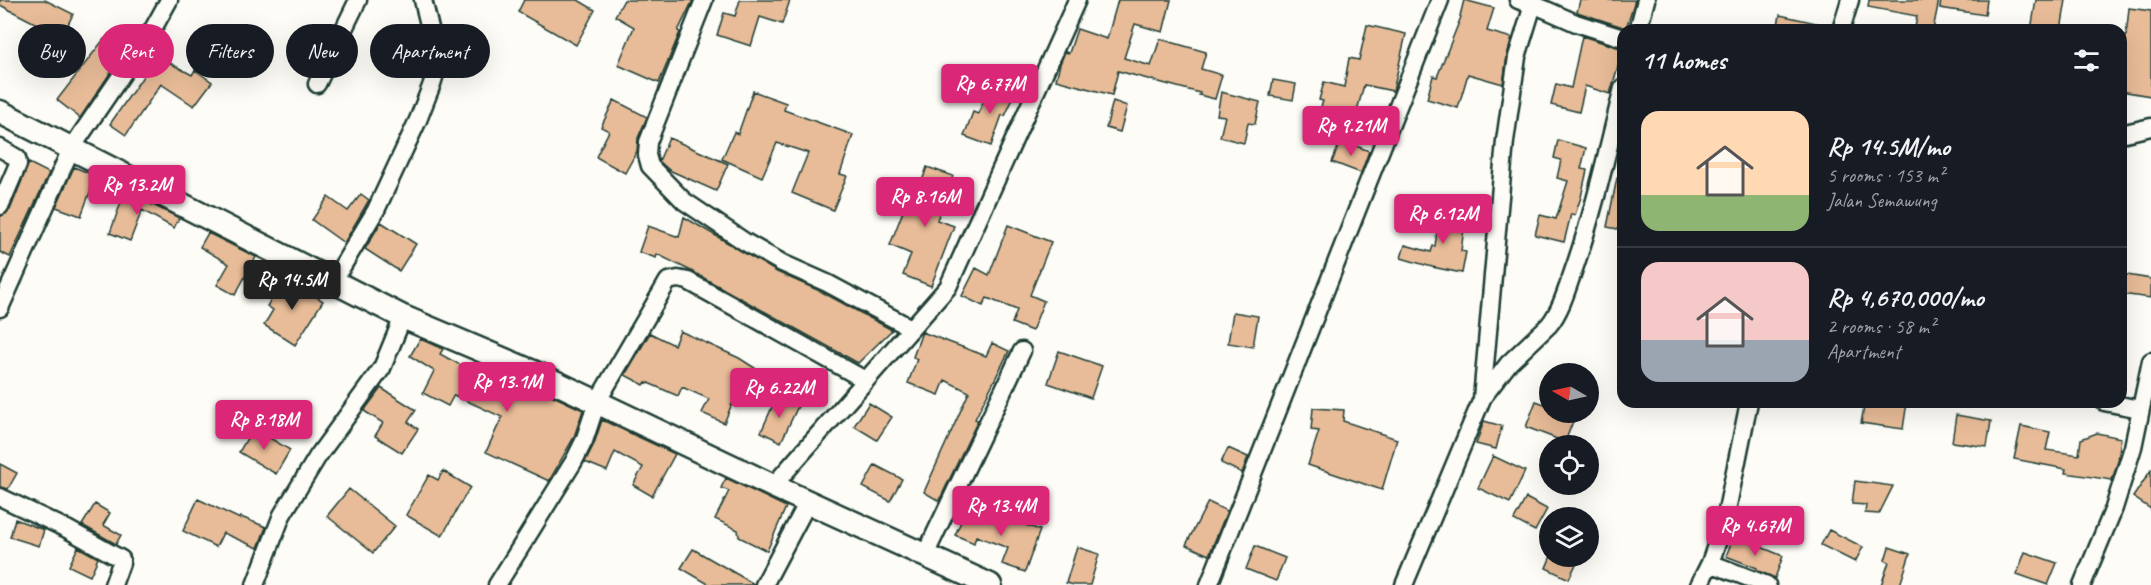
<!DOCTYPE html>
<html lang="en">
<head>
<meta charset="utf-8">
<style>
  body { margin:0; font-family:Caveat,sans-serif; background:#242831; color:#f1f3f6; height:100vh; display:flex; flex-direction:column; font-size:22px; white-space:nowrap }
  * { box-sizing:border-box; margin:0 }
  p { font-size:20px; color:#9ea1a6 }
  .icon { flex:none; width:33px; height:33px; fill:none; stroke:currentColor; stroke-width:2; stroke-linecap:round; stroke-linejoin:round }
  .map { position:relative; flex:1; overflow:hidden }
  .drawer { position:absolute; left:1617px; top:24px; width:510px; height:384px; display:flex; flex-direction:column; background:#171b24; border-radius:18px; box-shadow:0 6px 24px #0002 }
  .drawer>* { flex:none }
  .banner { position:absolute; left:18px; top:24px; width:570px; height:54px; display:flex; gap:12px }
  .needle { width:39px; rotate:279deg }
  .controls { position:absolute; left:1539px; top:363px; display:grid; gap:12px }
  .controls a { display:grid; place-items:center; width:60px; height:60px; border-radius:50%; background:#171b24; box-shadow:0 6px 24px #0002; font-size:30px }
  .price { position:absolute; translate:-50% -51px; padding:0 14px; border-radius:6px; background:#db2777; color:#fff; font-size:20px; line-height:39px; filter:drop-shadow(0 2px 3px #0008) }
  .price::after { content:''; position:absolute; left:50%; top:36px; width:18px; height:14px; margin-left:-9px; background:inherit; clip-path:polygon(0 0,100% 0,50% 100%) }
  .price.active { background:#222; color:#fff }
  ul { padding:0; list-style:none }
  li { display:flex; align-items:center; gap:18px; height:150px; padding:0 24px }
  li+li { border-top:2px solid #363941 }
  li span { display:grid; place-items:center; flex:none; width:168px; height:120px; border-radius:18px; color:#555 }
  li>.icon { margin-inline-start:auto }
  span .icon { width:72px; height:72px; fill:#fffc; stroke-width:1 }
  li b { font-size:26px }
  h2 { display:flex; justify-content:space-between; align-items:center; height:72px; padding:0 24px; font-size:26px }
  .tag { padding:0 21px; border-radius:27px; background:#171b24; box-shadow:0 6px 24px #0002; font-size:21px; line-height:54px }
  .tag.active { background:#db2777; color:#fff }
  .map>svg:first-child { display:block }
  .building { fill:#e8bc98; stroke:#1f3d34; stroke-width:1.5 }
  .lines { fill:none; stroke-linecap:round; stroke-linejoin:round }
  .street-casing { stroke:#1f3d34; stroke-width:21 }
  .secondary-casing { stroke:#1f3d34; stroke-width:27 }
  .street { stroke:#fdfcf7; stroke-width:16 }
  .secondary { stroke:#fdfcf7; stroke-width:22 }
</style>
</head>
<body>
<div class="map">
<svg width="2151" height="585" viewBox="0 0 2151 585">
  <rect width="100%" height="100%" fill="#fdfcf7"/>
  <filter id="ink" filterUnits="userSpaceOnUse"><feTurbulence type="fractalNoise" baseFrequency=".0167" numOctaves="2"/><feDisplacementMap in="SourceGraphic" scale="12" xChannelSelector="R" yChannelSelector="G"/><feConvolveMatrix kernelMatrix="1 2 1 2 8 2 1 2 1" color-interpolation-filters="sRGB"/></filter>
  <g filter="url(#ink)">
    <!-- building -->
    <path class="building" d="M0,0H45L73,14L62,37L0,5Z
      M524,0H578L595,10L576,45L518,12Z
      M624,0H693L678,31L680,32L659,83L618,65L634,27L615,16Z
      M740,0H790L782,24L760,17L751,46L717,35L724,13L735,16Z
      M1118,0H1171L1163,32L1135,24L1124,58L1151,66L1160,39L1206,52L1201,69L1222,75L1215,99L1199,95L1200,93L1118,71L1112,95L1056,80L1060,64L1065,52L1069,53L1077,29L1107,39Z
      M1464,0L1494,8L1487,31L1512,38L1507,55L1503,84L1468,74L1458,108L1427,99L1433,76L1437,77L1461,17L1460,16Z
      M1580,0H1635L1626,28L1577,12Z
      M1869,0H1939L1933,30L1915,28L1917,16L1868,7Z
      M1941,0H1987L1985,15L1940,8Z
      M2036,0H2066L2061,30H2031Z
      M2129,8L2151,11V96L2121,91V67L2124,52H2121V36L2126,37Z
      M1780,15L1821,24V30H1777Z
      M1367,25L1406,34L1393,91L1364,85L1351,133L1316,121L1323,101L1319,100L1324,82L1344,87L1349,58L1359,60Z
      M1582,36L1623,49L1610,94L1585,86L1579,112L1551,105L1556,84L1571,88Z
      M104,39L123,54L80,118L57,100Z
      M157,56L192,75L195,70L212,82L194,106L161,84L126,135L110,124Z
      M1273,80L1296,84L1293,100L1270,96Z
      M992,82L1016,92L1005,116L1002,115L991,146L964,136L973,112L978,114Z
      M753,91L786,103L784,110L853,135L840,174L847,176L833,210L792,193L808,153L777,143L762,177L722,159L734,132L738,134Z
      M1221,92L1260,102L1255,124L1248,123L1244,143L1220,137L1225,116L1217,115Z
      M614,100L647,117L638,138L637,151L625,173L596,157L609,131L601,127Z
      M1113,101L1127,106L1120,132L1106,128Z
      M669,138L728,164L716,191L669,170L659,161Z
      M1341,140L1369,151L1361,173L1332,162Z
      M1558,140L1586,148L1581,169L1587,170L1581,197L1575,215L1571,214L1564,242L1535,235L1540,215L1556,219L1568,181L1557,178L1561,160L1554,158Z
      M29,163L49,173L10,257L0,252V217L10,210Z
      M74,167L96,176L81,216L56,207Z
      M927,167L953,176L937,220L954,226L931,286L903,275L911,254L890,245L905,206L912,209Z
      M1617,178L1623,179V230L1607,227Z
      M125,191L179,218L174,228L142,210L130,241L110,233Z
      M361,194L369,200L344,243L312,220L328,197L348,211Z
      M1440,210L1466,214L1461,251L1466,252L1462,273L1432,267L1401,258L1405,245L1431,252L1433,246H1435Z
      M684,217L777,272L822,292L892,330L858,363L693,272L657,254L656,258L639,252L648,226L679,237Z
      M381,222L416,244L399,271L365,249Z
      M1008,225L1051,242L1030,295L1044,301L1032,331L1012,323L1017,310L987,298L983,306L962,296L976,268L989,275Z
      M208,233L256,257L235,295L217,285L229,264L200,247Z
      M2121,274L2151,279V298L2121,294Z
      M285,277L323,301L295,345L264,325L273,310L267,306Z
      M1233,312L1258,316L1253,347L1228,343Z
      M680,331L739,358L758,370L736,407L732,404L724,423L702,413L709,399L682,387L678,396L646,382L644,385L625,375L650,333L674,345Z
      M922,332L986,356L992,343L1009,351L975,419L978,420L939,501L924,492L969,392L945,380L939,395L908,383L917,359L913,357Z
      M420,339L443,349L440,354L486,379L488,375L531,395L534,387L583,410L574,437L549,481L486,452L502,417L454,395L448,406L423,393L434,371L410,356Z
      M1059,351L1102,366L1091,398L1048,383Z
      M381,388L416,410L408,422L418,429L402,453L375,436L383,423L364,411Z
      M777,396L798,406L781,442L761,432Z
      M1536,401L1550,406V412H1566L1575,416L1565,442L1526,427Z
      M1865,402H1907L1903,429L1861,423Z
      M869,403L892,417L877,440L854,426Z
      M1313,408L1344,410L1343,421L1397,439L1382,490L1308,465L1319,431L1311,430Z
      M1956,415L1991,421L1987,447L1952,442Z
      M602,420L675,454L652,496L633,485L643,467L615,452L607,471L585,462L594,444Z
      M1484,421L1502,426L1496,449L1476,444Z
      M2021,426L2050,432L2046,450L2079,455L2081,439L2097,433L2121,438L2118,461L2112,480L2065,473L2066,469L2014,459Z
      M253,428L290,450L276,474L239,452Z
      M1228,448L1248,457L1242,473L1221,463Z
      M1493,456L1525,471L1510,503L1478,488Z
      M0,464L17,473L8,489L0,487Z
      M875,465L902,479L890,501L863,487Z
      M2151,470V509L2133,497Z
      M443,471L470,487L442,536L406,515L429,475L438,480Z
      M726,478L786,507L767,551L739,537L738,530L715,519L729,491L721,488Z
      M1855,481L1893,486L1879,514L1865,513L1866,505L1852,504Z
      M349,489L395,526L373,553L327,516Z
      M1526,498L1547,509L1535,531L1514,520Z
      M198,499L240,519L241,517L266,527L258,548L223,533L216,547L183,531Z
      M1208,502L1227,511L1209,555L1186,545Z
      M95,504L110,513L103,525L121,535L116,544L82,525Z
      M967,508L988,517L989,514L1016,524L1017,522L1040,530L1025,572L1002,564L1008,548L976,536L974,543L955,535Z
      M15,519L44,530L39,546L10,537Z
      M1829,530L1863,547L1855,562L1821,545Z
      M1734,536L1783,556L1775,578L1756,570L1757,568L1726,556Z
      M1255,546L1285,558L1276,581L1246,569Z
      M78,547L98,558L90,576L69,566Z
      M1077,547L1099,554L1090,585H1074L1066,583Z
      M1889,547L1910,554L1900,585H1881L1889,562L1885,560Z
      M693,549L754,584V585H710L681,568Z
      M2025,552L2057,563L2048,585L2017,574Z
      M1551,556H1560L1576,564L1569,579L1546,568Z"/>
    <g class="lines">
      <defs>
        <path id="street" d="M704,0L648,142L647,155L650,166L684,201L745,242L782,263L827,283L911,328
          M1518,0L1542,8L1576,23L1623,38
          M1638,30L1646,0
          M1841,30L1850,0
          M317,84L358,0
          M2121,134L2151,127
          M0,148L17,158L18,164L0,206
          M334,280L376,210L418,120L432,84L436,71L437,49L432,37L423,0
          M0,308L71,149L153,29L169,0
          M1482,398L1509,363L1549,325C1562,309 1568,285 1575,266C1595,208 1608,148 1623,88
          M2104,402L2140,409
          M773,486L948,287L1077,0
          M0,497L67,529L121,559V563L113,585
          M925,555L1022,351
          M1710,563L1767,585
          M255,585L282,515L318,456L382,368L403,317
          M497,585L574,461L584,441L597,402L668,281L678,279L688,281L865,380
          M764,585L808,502
          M1209,585L1440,0
          M1404,585L1482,399L1505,141L1517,57L1533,5
          M1699,585L1710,563L1725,520L1749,402
          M2082,585L2114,508L2133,447L2151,361"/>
        <path id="secondary" d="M0,112L403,317L540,375L773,486L990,585"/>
      </defs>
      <!-- street casing -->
      <use href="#street" class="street-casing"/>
      <!-- secondary casing -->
      <use href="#secondary" class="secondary-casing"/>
      <!-- street -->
      <use href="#street" class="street"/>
      <!-- secondary -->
      <use href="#secondary" class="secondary"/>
    </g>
  </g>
</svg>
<div class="controls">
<a><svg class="needle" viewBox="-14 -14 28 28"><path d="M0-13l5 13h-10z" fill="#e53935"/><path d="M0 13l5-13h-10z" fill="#9ea1a6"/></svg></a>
<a><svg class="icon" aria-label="locate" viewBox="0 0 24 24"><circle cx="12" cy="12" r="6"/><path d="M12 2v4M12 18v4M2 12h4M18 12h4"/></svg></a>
<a><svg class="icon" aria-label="layers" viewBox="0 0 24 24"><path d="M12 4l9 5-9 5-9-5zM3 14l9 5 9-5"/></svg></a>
</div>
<b class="price" style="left:990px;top:115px">Rp 6.77M</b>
<b class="price" style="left:1351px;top:157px">Rp 9.21M</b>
<b class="price" style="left:137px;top:216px">Rp 13.2M</b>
<b class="price" style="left:925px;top:228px">Rp 8.16M</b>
<b class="price" style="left:1443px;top:245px">Rp 6.12M</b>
<b class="price active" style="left:292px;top:311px">Rp 14.5M</b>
<b class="price" style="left:507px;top:413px">Rp 13.1M</b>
<b class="price" style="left:779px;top:419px">Rp 6.22M</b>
<b class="price" style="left:264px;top:451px">Rp 8.18M</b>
<b class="price" style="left:1001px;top:537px">Rp 13.4M</b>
<b class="price" style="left:1755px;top:557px">Rp 4.67M</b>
<div class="banner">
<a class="tag">Buy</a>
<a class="tag active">Rent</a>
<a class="tag">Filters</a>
<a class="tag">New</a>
<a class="tag">Apartment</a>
</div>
<section class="drawer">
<h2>11 homes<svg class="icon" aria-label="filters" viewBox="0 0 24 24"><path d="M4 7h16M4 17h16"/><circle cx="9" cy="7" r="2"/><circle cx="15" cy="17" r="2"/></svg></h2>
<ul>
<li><span style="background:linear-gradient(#ffd9b3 70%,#8fb573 0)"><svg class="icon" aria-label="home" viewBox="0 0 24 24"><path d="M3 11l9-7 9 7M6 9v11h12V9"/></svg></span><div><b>Rp 14.5M/mo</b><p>5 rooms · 153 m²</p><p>Jalan Semawung</p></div></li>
<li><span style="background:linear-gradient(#f6c9c9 65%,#9aa5b1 0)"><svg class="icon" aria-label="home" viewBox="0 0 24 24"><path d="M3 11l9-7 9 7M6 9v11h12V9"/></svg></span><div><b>Rp 4,670,000/mo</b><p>2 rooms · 58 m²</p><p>Apartment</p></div></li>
</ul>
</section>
</div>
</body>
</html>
